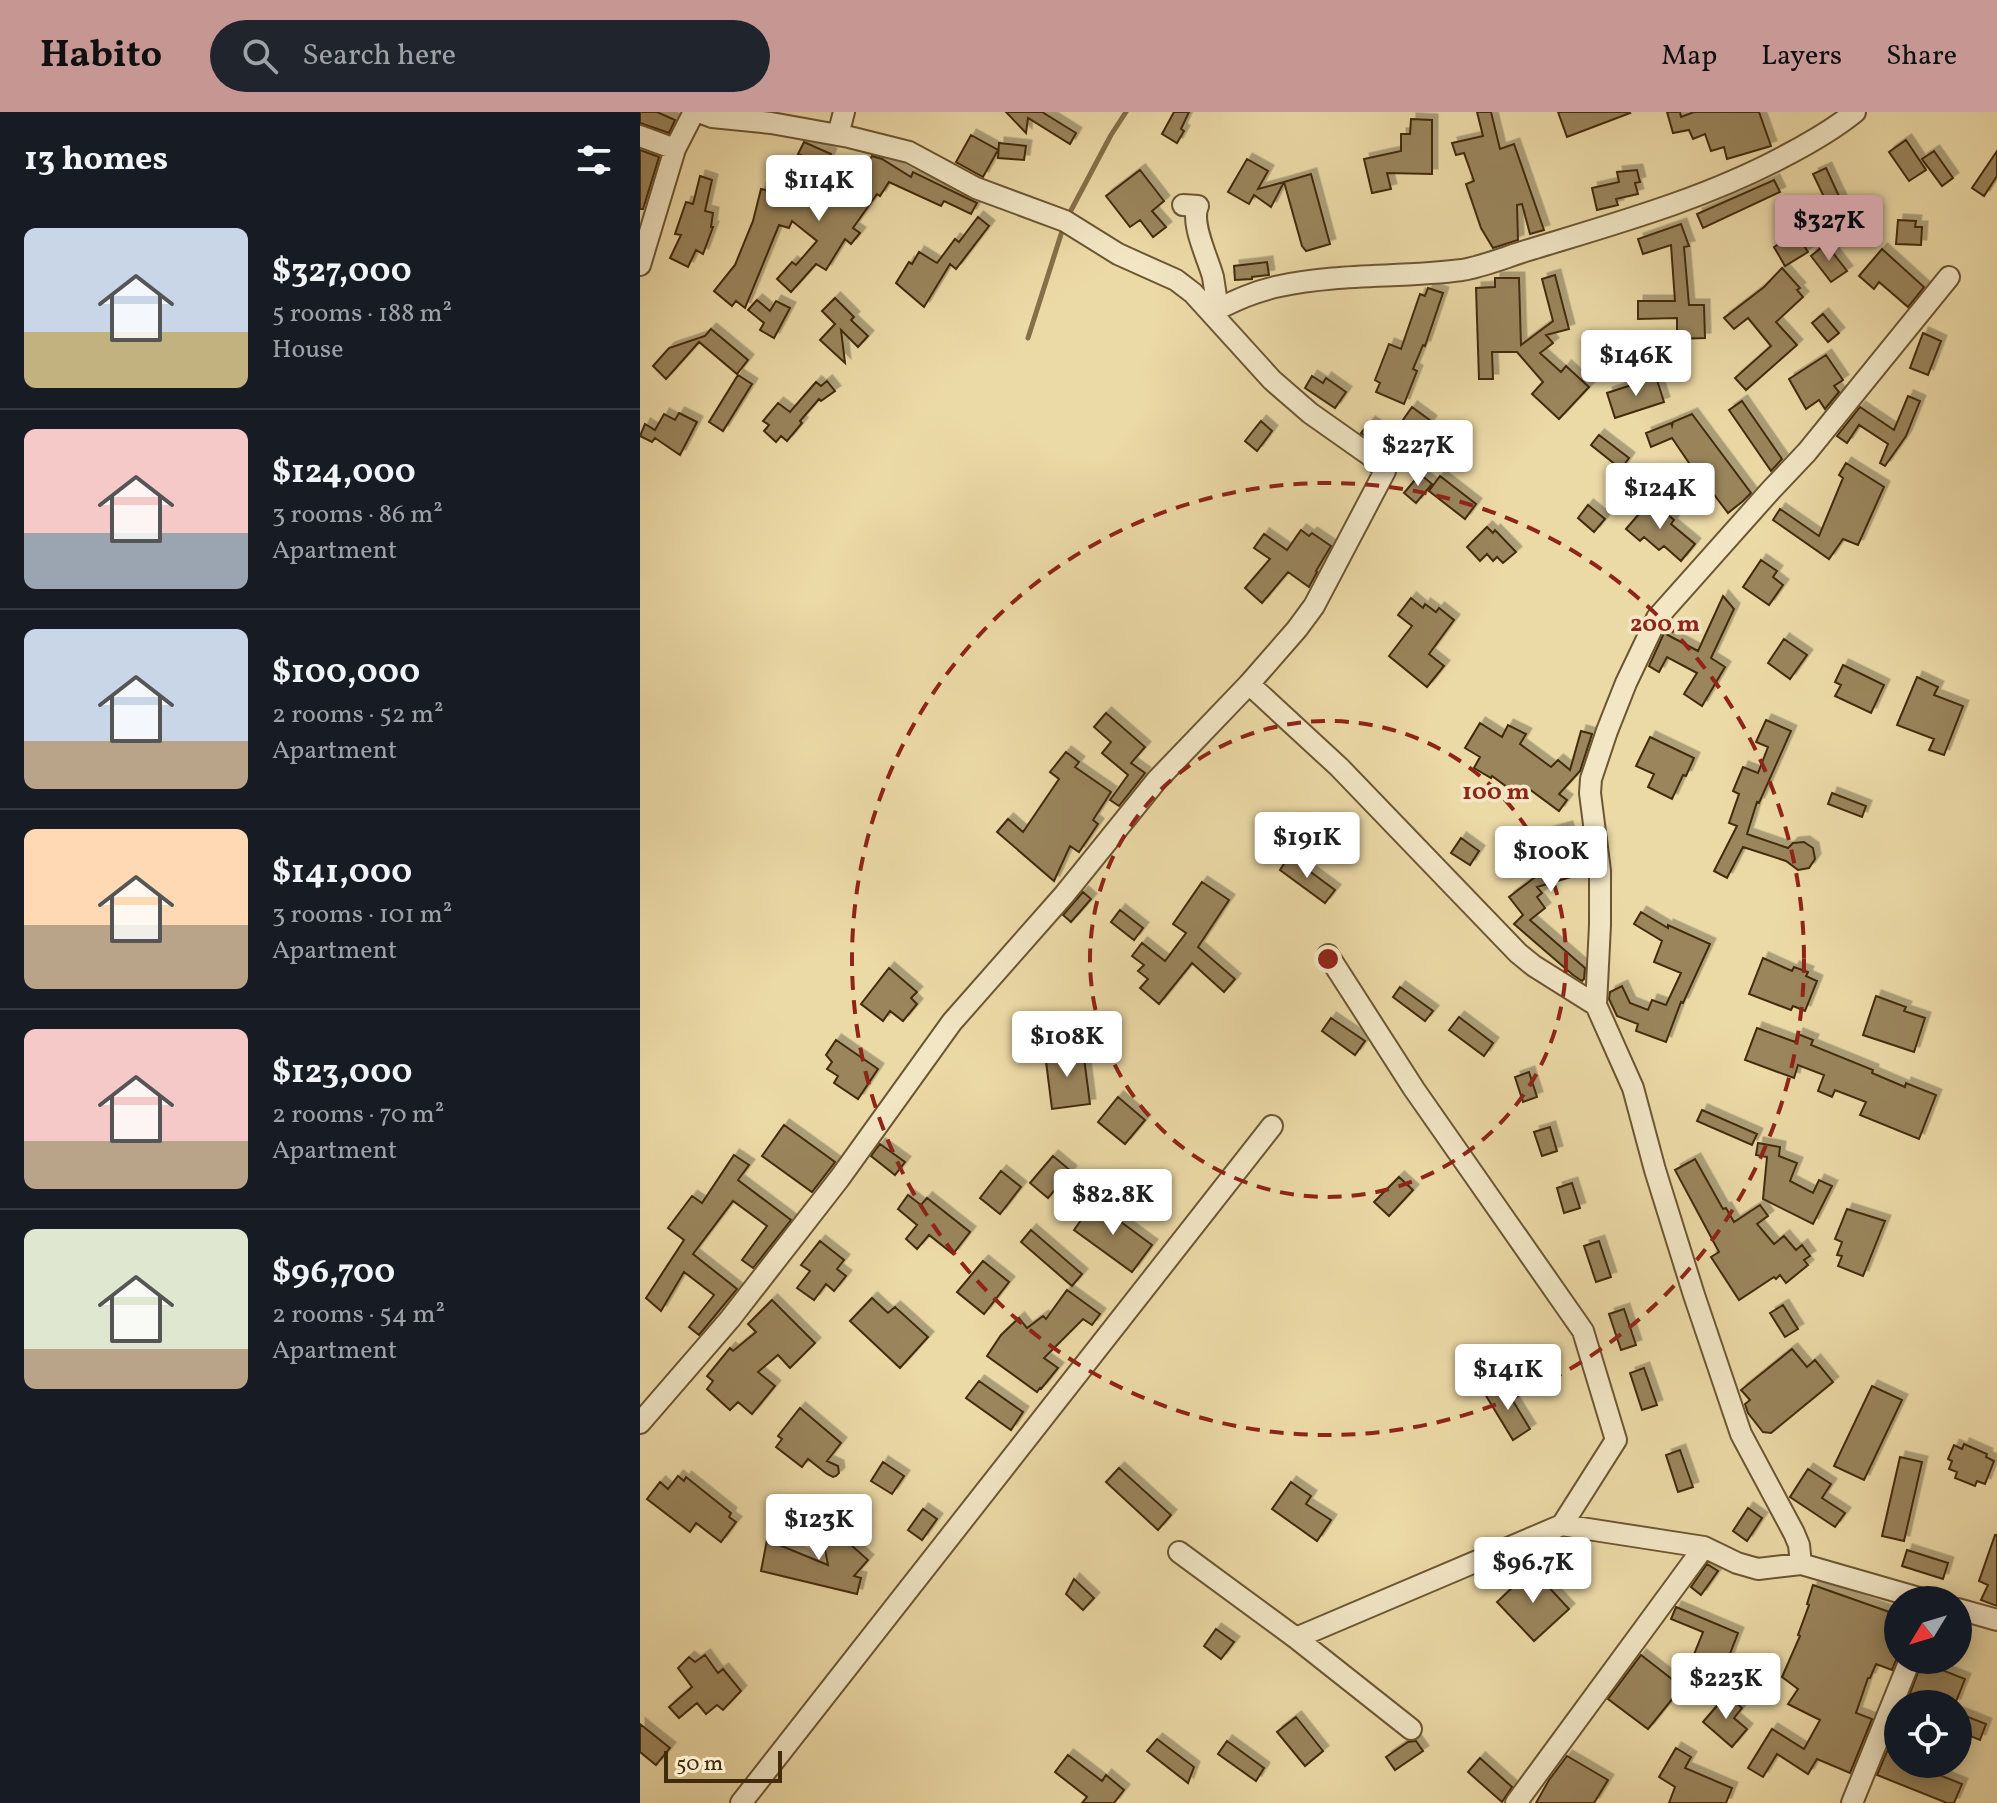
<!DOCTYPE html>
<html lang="en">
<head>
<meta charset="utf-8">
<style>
  body { margin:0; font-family:Vollkorn,serif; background:#20242c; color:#f1f3f6; height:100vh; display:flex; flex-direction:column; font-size:30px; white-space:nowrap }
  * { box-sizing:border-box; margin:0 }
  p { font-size:26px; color:#9ea1a6 }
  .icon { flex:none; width:44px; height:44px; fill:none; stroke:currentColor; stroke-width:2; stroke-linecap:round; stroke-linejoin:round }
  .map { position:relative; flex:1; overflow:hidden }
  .drawer { display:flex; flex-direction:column; background:#171b24; width:640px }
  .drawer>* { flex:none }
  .needle { width:52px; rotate:232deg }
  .fabs { position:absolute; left:1244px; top:1474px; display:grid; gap:16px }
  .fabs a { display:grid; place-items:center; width:88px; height:88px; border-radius:50%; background:#171b24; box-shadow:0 4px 20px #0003; font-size:40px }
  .scale { position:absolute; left:24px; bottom:20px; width:118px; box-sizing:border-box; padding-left:8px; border:4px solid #422b0b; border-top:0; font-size:22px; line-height:28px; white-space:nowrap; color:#422b0b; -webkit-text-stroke:6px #f2e6c5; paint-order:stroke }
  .price { position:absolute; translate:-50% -68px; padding:0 18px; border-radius:8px; background:#fff; color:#222; font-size:26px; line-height:52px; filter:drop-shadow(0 2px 4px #0008) }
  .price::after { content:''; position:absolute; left:50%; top:48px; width:24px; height:18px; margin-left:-12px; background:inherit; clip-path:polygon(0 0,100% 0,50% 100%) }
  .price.active { background:#c59692; color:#111 }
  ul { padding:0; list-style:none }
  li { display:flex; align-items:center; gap:24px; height:200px; padding:0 24px }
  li+li { border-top:2px solid #363941 }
  li span { display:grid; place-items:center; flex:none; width:224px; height:160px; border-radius:12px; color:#555 }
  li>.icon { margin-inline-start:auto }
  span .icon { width:96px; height:96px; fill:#fffc; stroke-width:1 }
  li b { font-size:34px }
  h2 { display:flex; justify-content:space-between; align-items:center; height:96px; padding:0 24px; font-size:34px }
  header { display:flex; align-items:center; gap:48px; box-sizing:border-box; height:112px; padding:0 40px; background:#c59692; color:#111 }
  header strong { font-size:38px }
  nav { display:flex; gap:44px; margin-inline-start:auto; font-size:28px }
  .search { width:560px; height:72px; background:#20242c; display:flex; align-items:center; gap:20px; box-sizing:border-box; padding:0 28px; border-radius:44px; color:#9ea1a6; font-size:30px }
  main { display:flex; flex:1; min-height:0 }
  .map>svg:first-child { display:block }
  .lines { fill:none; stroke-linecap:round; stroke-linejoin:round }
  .stream { stroke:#857048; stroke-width:5 }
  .building { fill:#9a855c; stroke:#422b0b; stroke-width:2; filter:url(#shadow) }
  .minor-casing { stroke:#6c5632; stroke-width:24 }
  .minor { stroke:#f2e6c5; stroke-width:20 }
  .ring { fill:none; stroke:#8f2418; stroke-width:4; stroke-dasharray:14 10 }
  .centre { fill:#8f2418; stroke:#f2e6c5; stroke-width:4 }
  .ring-label { font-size:24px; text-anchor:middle; font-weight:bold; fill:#8f2418; stroke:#f2e6c5; stroke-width:7; stroke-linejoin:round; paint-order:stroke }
</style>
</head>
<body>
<header>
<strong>Habito</strong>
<div class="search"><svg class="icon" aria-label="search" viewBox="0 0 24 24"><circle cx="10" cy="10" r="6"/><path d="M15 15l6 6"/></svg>Search here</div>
<nav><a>Map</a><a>Layers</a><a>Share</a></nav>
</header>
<main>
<section class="drawer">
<h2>13 homes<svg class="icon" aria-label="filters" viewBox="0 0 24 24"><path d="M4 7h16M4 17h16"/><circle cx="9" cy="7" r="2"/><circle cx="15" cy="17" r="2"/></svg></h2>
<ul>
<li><span style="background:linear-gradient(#c9d6e8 65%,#c2b280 0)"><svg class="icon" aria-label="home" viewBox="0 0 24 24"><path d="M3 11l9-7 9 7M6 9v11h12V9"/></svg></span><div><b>$327,000</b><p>5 rooms · 188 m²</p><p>House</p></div></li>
<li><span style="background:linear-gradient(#f6c9c9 65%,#9aa5b1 0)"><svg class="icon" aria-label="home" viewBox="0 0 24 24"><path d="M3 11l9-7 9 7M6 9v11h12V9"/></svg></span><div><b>$124,000</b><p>3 rooms · 86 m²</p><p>Apartment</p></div></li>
<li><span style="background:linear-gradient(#c9d6e8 70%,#b9a48a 0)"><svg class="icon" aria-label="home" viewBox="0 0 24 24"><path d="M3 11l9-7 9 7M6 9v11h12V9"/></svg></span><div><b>$100,000</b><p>2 rooms · 52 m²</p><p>Apartment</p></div></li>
<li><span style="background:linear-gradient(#ffd9b3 60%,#b9a48a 0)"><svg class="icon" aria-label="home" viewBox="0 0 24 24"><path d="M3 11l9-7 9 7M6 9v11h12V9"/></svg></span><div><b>$141,000</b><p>3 rooms · 101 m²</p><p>Apartment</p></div></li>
<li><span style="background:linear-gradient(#f6c9c9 70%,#b9a48a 0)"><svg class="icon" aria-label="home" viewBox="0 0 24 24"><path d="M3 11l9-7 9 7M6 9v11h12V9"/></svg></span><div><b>$123,000</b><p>2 rooms · 70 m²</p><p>Apartment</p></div></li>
<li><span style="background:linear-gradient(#dfe7d0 75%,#b9a48a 0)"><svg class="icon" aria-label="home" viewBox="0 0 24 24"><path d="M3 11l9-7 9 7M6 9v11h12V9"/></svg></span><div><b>$96,700</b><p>2 rooms · 54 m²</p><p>Apartment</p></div></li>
</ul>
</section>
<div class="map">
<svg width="1357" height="1691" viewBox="0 0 1357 1691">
  <defs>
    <filter id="shadow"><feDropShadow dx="5.5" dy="-5.5" stdDeviation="0" flood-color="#0004"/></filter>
  </defs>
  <rect width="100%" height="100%" fill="#ebd9a6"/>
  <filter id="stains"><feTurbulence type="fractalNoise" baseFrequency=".0025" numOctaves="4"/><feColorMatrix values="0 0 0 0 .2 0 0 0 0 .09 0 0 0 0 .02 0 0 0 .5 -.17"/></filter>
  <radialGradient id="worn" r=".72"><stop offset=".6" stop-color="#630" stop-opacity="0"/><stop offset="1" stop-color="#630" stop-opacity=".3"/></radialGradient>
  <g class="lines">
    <!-- stream -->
    <path class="stream" d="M428,104L471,23L486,0
      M388,226L424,113"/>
  </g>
  <!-- building -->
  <path class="building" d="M0,0H17L35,8L29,21L0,11Z
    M366,0H402L436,21L430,32L388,6L386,21Z
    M534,0H549L541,17L544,19L537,31L522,22Z
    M837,0H851L860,37L874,32L904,118L890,122L882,92L877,93L878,128L853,136L841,116L826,72L834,69L824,41L816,43L812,31L843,24Z
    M918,0H989L990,1L927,25Z
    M1027,0H1040L1041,5L1054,0H1119L1131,34L1087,47L1084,35L1071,39L1065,22L1053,27L1049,18L1033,21Z
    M771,7L792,8V62L747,61L751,77L732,81L724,47L761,39V22H770Z
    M331,23L358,38L343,65L316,50Z
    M1266,28L1286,58L1269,69L1249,40Z
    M164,30L191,42L185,55L158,42Z
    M359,31L386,34L384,48L358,46Z
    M0,38L19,45L3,97H0Z
    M1294,39L1313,66L1302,74L1282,47Z
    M1357,39V64L1344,84L1332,76Z
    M232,44L242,47L271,65L273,60L337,91L331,102L304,89L301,94L249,70L240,84L237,82L213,116L220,121L211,132L205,127L186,158L176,152L151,180L137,167L152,150L156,153L177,129L152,109L149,116L139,113L105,196L96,189L92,194L74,179L95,153L113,109L121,77L134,80L139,53L152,56L148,81L184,91L188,94L199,83L203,86Z
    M607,47L628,59L618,77L644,70L631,95L614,83L609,92L588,80Z
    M1186,56L1215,119L1203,125L1173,62Z
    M500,58L524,89L512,99L526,115L513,125L500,108L490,115L466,84Z
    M997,58L1000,70L995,71L998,82L976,87L978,93L957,98L952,76L979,70L977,60Z
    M671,62L690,132L666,139L662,134L644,70Z
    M60,64L72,68L65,99L73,101L71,115H73L63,142L56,138L48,155L30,146L41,123L35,122L46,90L53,92Z
    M1134,68L1140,80L1063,116L1057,102Z
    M338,105L349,114L316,157L310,152L284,195L256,171L269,150L272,152L279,140L297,151L315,127L319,130Z
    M1258,108L1276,109L1275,115H1282L1281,133L1256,132Z
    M1041,112L1049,134L1044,135L1049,193H1064L1065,226L1037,227V206L998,207V189H1035L1031,133L1003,142L998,127Z
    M1156,121L1168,140L1145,154L1134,135Z
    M1186,132L1207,159L1191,170L1171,144Z
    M1242,137L1284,175L1268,195L1239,170L1234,177L1219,164Z
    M627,150L629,163L612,165V167L595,168L594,154Z
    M1142,156L1160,176L1157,178L1163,185L1136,210L1157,233L1106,278L1095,266L1131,234L1108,206L1094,217L1084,206L1124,175Z
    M915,163L929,217L906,223L913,231L900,241L921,260L926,254L949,275L919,307L892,282L903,270L877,240H852L853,267H839L836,176L855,175V166H879L881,233L913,209L902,167Z
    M788,176L803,181L785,234L783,233L773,257L777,259L764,292L736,280L740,271L735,268L749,232L761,237L780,182L785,184Z
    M195,186L214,205L211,208L228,224L218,235L201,218L205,251L180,228L195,212L182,199Z
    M117,188L130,199L136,189L150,196L134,226L120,218L124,211L108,198Z
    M1183,202L1199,221L1188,230L1172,211Z
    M71,217L108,248L97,262L59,230L26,267L13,254L29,236L65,224Z
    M1283,221L1301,229L1288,263L1270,256Z
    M1186,243L1203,268L1194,274L1199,280L1185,297L1179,288L1166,297L1149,267Z
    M98,263L112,272L83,319L69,310Z
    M672,264L683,271L686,266L706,280L695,296L665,276Z
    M1016,265L1024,290L975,306L967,281Z
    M187,269L195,279L181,289L179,287L160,309L162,311L147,329L141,324L136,330L124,319L129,313L123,309L138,291L150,300L176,270L181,274Z
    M1268,284L1280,289L1266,324L1245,354L1240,351L1248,332L1219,313L1207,331L1197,324L1220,295L1254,318Z
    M1102,289L1142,347L1131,359L1089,298Z
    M772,295L791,309L782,322L774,316L752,347L739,334L721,321L730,310L751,325Z
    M39,301L57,310L40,343L15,326L12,330L0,324L5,312L15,318L24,302L35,308Z
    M1052,302L1111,381L1103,389L1088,401L1066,372L1064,373L1032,326L1011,335L1006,321L1031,311L1032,314L1033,310Z
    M621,309L632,319L617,339L605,329Z
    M959,323L989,346L981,357L951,333Z
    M1206,351L1244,375L1218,433L1203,427L1189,447L1133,408L1140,397L1179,424L1203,366L1199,363Z
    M780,362L792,372L776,391L764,381Z
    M800,364L836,392L825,407L789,379Z
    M1011,388L1034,408L1031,412L1055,432L1041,449L1024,434L1019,438L1004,425L1000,429L986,417Z
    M948,393L965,407L954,420L938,406Z
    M847,415L853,421L855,418L876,440L863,451L857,445L853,449L847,442L840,449L827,435Z
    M661,418L669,424L672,421L691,434L676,459L677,460L669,475L648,460L622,491L605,476L630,447L614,436L624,422L647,438Z
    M1121,448L1137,459L1133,465L1143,473L1129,493L1103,475Z
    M1083,484L1094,497L1071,546L1085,555L1062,594L1044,582L1057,561L1027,545L1019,560L1009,554L1024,521L1058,539Z
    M771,486L783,496L785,492L796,500L799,496L814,508L789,542L804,554L787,575L749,544L772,514L758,503Z
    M1144,527L1167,543L1150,567L1128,551Z
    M1203,553L1244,573L1231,601L1195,584L1201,573L1195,570Z
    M1277,565L1298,575L1294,583L1323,594L1304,643L1289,638L1294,627L1257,613Z
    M466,601L505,635L491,651L505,661L479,694L470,688L488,663L462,641L471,630L454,615Z
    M1126,608L1151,619L1119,691L1117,690L1107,722L1148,736L1153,731L1164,730L1173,736L1175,747L1169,756L1158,758L1146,749L1103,735L1087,766L1074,759L1097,714L1089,711L1099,682L1093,679L1103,655L1118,661L1128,635L1116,630Z
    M840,611L862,625L868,613L886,622L880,632L911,655L918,648L930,658L941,619L952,622L940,659L919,682L927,688L919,699L885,674L878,683L852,664L851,666L834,656L840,645L825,636Z
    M1010,625L1054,646L1046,664L1043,663L1032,687L1008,675L1014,662L996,654Z
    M426,640L439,650L435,655L471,680L453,708L458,712L439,740L430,734L414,769L357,720L368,707L383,720L419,667L410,660Z
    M1192,681L1226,694L1222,705L1188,692Z
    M927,715L930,725L936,723L944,749L938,750L941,762L897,775L902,781L897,785L905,796L890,808L945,856L944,867L942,869L933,863L874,812L883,803L869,785L907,756L901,737L906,736L902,722Z
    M821,726L839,739L830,753L811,741Z
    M649,744L695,778L685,791L640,758Z
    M562,770L589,788L558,835L595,867L584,880L552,851L519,892L500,876L508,867L498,859L504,853L492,844L502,831L525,849L546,821L533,812Z
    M443,780L451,787L431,810L423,803Z
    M480,798L503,816L494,828L471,810Z
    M1001,800L1028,816V813L1070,832L1043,891L1041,890L1026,930L996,919L998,912L977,904L969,887L970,880L982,874L990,891L1008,898L1012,888L1026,893L1041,861L1014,850L1022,829L994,812Z
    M1123,846L1152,859L1154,855L1168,860L1166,864L1177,869L1165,899L1153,894L1151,898L1109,882Z
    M249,856L277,880L271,886L277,892L263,909L250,899L243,909L221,892Z
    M760,875L793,899L785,909L753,885Z
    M1236,884L1266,895L1264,899L1285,906L1274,940L1223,923Z
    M819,905L853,931L844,944L809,918Z
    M691,906L725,929L715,943L682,919Z
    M1117,916L1155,930L1158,922L1173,928L1171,933L1233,958L1232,961L1265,975L1266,971L1296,983L1279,1027L1220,1003L1226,990L1195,978L1192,985L1178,979L1184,963L1158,953L1154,966L1105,948Z
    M196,928L238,957L218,987L194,971L198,964L187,957L192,950L186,943Z
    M443,938L450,992L412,997L405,942Z
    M889,960L897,985L883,990L875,965Z
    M478,985L505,1008L485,1032L458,1010Z
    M1062,998L1117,1022L1112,1033L1057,1009Z
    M144,1013L195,1050L172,1080L122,1044Z
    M910,1015L917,1039L902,1044L894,1020Z
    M1118,1031L1140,1035L1139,1044L1157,1051L1150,1069L1173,1081L1179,1068L1192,1074L1173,1112L1123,1087L1127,1045L1116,1043Z
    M240,1032L265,1050L255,1063L231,1044Z
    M94,1043L109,1053L98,1068L151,1108L113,1156L102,1148L127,1114L93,1089L53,1142L97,1177L59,1223L49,1215L74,1183L44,1160L21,1199L6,1186L44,1128L28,1116L52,1084L62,1091Z
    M413,1044L431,1059L408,1086L390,1071Z
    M1055,1047L1083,1097L1086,1096L1094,1110L1120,1093L1128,1104L1117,1112L1134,1132L1144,1124L1156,1138L1162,1133L1170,1144L1164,1148L1168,1153L1146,1171L1140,1163L1136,1167L1134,1165L1099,1188L1071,1145L1079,1140L1035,1058Z
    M361,1059L381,1075L360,1102L340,1086Z
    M759,1065L773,1078L749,1104L734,1090Z
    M932,1071L940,1096L924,1101L917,1076Z
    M268,1083L281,1093L287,1086L330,1120L313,1142L289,1123L277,1137L266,1127L277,1113L258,1097Z
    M454,1090L512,1133L492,1160L434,1118Z
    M1207,1097L1245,1109L1223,1164L1198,1154L1202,1144L1197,1143L1202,1130L1195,1127Z
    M391,1118L442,1162L432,1174L381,1130Z
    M180,1129L204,1148L197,1157L206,1164L194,1179L186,1172L174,1188L157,1176L170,1159L161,1153Z
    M959,1129L971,1165L956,1170L944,1134Z
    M343,1149L369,1170L344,1202L317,1180Z
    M427,1178L460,1202L452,1213L443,1207L404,1246L418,1256L401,1277L400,1276L397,1280L347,1244L361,1223L379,1206L387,1216L403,1204L406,1207Z
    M232,1186L248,1201L255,1195L288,1225L260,1256L210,1209Z
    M132,1188L175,1231L150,1256L138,1243L118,1260L135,1274L112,1302L98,1290L90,1298L67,1277L73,1269L67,1264L90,1236L93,1239L116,1220L108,1212Z
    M1143,1193L1158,1217L1145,1225L1130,1201Z
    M984,1197L996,1233L981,1238L969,1202Z
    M1152,1237L1167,1255L1175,1248L1193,1270L1131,1321L1123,1320L1108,1301L1105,1292L1110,1288L1101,1278Z
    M1004,1256L1017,1293L1002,1298L990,1261Z
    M339,1269L383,1300L371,1318L326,1286Z
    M862,1271L890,1317L873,1328L845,1282Z
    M1232,1274L1262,1288L1224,1368L1194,1354Z
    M160,1296L201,1331L187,1349L198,1354L199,1361L196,1364L193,1365L187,1362L168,1347L162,1355L136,1335L142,1327L138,1324Z
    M1324,1332L1347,1342L1346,1345L1354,1349L1345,1372L1337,1369L1335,1374L1315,1366L1317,1360L1309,1357L1312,1349L1308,1347L1314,1333L1322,1337Z
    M1040,1338L1053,1375L1038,1380L1026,1343Z
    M1260,1345L1282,1350L1264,1429L1242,1424Z
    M243,1350L264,1364L252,1382L231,1369Z
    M479,1356L531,1403L518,1418L466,1370Z
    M1168,1357L1191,1372L1182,1386L1205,1401L1195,1415L1150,1385Z
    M38,1364L44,1369L46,1365L91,1401L89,1405L96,1410L81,1430L56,1411L50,1420L7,1387L20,1370L28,1377Z
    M651,1370L671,1384L666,1392L691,1408L677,1429L632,1397Z
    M1108,1396L1122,1406L1107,1429L1093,1419Z
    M283,1397L297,1407L282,1428L268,1418Z
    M196,1412H200L208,1418L210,1432L228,1448L214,1464L221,1466L217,1482L121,1459L127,1428L188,1453L182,1422L188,1415Z
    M1355,1423H1357V1494L1341,1488L1348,1473L1339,1469Z
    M1267,1438L1308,1451L1303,1467L1262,1454Z
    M1067,1452L1078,1459L1061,1483L1051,1475Z
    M892,1457L929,1497L894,1529L857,1490Z
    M434,1467L454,1486L443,1498L426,1482Z
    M1173,1473L1258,1503V1543L1252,1558L1236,1552L1230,1566H1228L1216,1601L1232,1607L1210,1661L1177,1647L1168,1662L1137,1642L1123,1665L1108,1656L1132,1617L1164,1637L1180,1608L1148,1592L1158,1577L1142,1565L1160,1524L1158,1523L1169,1493L1167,1492Z
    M1036,1495L1098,1521L1088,1547L1100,1551L1096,1563L1053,1545L1063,1520L1031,1507Z
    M576,1517L594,1530L581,1547L564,1534Z
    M65,1543L78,1561L83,1557L101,1579L83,1598L77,1593L66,1602L57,1591L39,1606L29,1595L52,1575L38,1556L49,1545L55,1550Z
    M1001,1543L1042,1575L1008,1617L968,1587Z
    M1282,1550L1325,1567L1315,1592H1266Z
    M1087,1582L1102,1596L1094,1606L1107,1617L1092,1635L1063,1610Z
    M1318,1601L1346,1612L1340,1628L1318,1619Z
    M656,1605L683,1639L665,1654L637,1620Z
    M0,1612L30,1636L16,1653L0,1640Z
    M1256,1618L1258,1619V1652H1272L1322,1672L1314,1691H1307L1237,1663Z
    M517,1627L554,1655L548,1671L507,1639Z
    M587,1629L624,1656L616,1669L578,1642Z
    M776,1629L783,1639L755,1658L746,1645L768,1630Z
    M1036,1636L1051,1645L1045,1656L1092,1676L1086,1691H1029L1035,1675L1019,1665Z
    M428,1643L462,1669L466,1663L484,1678L474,1691H442L447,1685L415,1660Z
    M927,1644L968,1668L954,1691H896L909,1668Z
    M840,1646L872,1675L862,1690L828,1660Z"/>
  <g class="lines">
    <defs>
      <path id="minor" d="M59,0L72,5L131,11L209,25L269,40L336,76L425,109L478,142L536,168L553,181L632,268L670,301L731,344L745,359L674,494L657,517L609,572
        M198,23L204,0
        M0,24L35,37
        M543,93L558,94C550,111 568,146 573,165C574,171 575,178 576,185L568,196
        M0,153L35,37L54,0
        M572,200C594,189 615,179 640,174C700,161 761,166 822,158C846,154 868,144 892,137C977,111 1064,87 1143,45C1168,32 1193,18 1215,0
        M688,843L774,977L943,1219L976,1328L922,1413
        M956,893L960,813V759L950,681L951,667L967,619L986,571L1017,506L1131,378L1167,340L1309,165
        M0,1311L90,1207L199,1067L312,910L424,783L516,669L609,572L699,655L878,841L894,854L956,893L993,976L1015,1058L1054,1183L1101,1322L1154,1421L1159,1433L1161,1452
        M539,1440L656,1526L922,1413L1064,1435
        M1318,1497L1357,1508
        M656,1526L771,1617
        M101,1691L632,1014
        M876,1691L1064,1435L1097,1451L1118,1457L1161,1452L1286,1488
        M1212,1691L1270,1548"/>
    </defs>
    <!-- minor casing -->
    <use href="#minor" class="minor-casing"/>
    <!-- minor -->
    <use href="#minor" class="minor"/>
  </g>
  <!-- distance rings -->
  <g class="ring">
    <circle cx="688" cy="847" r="238"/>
    <circle cx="688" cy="847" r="476"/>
  </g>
  <circle cx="688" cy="847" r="12" class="centre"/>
  <g class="ring-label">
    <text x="1025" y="519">200 m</text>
    <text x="856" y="687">100 m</text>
  </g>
  <rect width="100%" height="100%" filter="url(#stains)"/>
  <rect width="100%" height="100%" fill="url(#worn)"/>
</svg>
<div class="fabs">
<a><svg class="needle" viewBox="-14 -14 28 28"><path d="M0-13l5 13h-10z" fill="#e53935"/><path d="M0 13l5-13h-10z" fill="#9ea1a6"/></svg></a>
<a><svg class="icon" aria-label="locate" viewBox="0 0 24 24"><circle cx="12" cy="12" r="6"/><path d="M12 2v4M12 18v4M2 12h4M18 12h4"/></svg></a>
</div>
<div class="scale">50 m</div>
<b class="price" style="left:179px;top:111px">$114K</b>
<b class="price active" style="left:1189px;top:151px">$327K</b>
<b class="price" style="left:996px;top:286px">$146K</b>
<b class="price" style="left:778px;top:376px">$227K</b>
<b class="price" style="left:1020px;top:419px">$124K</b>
<b class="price" style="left:667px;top:768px">$191K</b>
<b class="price" style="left:911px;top:782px">$100K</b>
<b class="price" style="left:427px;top:967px">$108K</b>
<b class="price" style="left:473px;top:1125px">$82.8K</b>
<b class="price" style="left:868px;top:1300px">$141K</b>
<b class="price" style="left:179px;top:1450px">$123K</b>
<b class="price" style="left:893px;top:1493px">$96.7K</b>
<b class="price" style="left:1086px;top:1609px">$223K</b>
</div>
</main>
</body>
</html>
